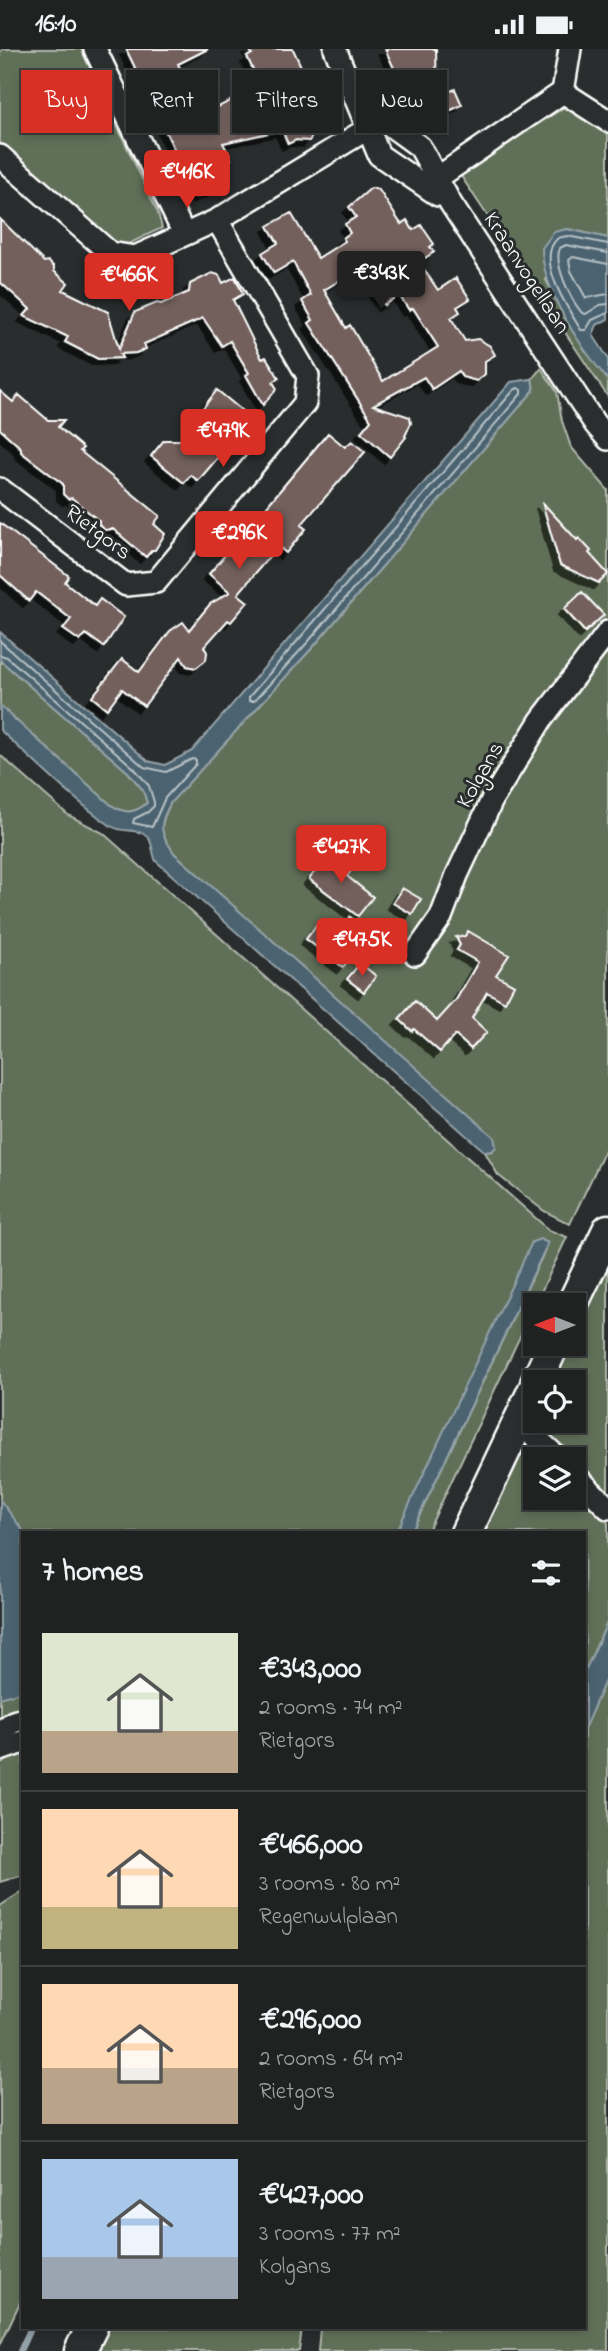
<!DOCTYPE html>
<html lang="en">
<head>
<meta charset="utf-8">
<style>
  body { margin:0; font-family:"Indie Flower",sans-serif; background:#282a2a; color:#f1f3f6; height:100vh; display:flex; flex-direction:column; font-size:26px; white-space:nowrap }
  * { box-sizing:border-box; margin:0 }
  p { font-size:23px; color:#a2a4a5 }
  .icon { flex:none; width:38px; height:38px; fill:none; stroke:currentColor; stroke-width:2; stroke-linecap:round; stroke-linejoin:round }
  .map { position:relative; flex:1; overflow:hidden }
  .drawer { position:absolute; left:21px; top:1482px; width:565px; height:798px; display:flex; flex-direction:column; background:#202222; border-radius:0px; box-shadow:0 4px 10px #0003,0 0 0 2px #3d3f40 }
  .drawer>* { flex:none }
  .top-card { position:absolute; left:21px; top:21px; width:567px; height:63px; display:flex; gap:14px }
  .needle { width:46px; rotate:270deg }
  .buttons { position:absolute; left:523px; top:1244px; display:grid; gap:14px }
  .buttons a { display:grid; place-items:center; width:63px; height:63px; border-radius:0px; background:#202222; box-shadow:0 4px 10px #0003,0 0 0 2px #3d3f40; font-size:35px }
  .price { position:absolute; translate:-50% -60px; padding:0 16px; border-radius:7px; background:#d93025; color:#fff; font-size:23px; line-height:46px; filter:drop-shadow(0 2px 4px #0008) }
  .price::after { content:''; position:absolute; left:50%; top:42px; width:21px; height:16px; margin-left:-10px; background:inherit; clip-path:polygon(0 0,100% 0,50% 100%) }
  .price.selected { background:#222; color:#fff }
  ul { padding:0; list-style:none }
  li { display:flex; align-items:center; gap:21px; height:175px; padding:0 21px }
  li+li { border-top:2px solid #3d3f40 }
  li span { display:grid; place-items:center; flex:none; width:196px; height:140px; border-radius:0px; color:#555 }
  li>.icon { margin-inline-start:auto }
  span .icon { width:84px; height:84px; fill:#fffc; stroke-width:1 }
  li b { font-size:30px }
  h2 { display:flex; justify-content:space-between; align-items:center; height:84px; padding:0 21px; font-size:30px }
  .pill { padding:0 24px; border-radius:0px; background:#202222; box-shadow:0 4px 10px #0003,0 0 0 2px #3d3f40; font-size:24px; line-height:63px }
  .pill.selected { background:#d93025; color:#fff }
  .status { display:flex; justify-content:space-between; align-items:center; height:49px; padding:0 35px; background:#202222; direction:ltr }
  .status svg { height:19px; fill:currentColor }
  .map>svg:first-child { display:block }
  .green { fill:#607058; stroke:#b0b8ac; stroke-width:2 }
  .water { fill:#4c6470; stroke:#94a2a9; stroke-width:2 }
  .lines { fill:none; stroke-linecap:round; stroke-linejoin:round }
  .shore { stroke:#b7c1c6; stroke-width:2 }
  .stream { stroke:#94a2a9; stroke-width:6 }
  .building { fill:#73615c; stroke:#fff; stroke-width:2; fill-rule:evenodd; filter:url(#shadow) }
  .street-casing { stroke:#fff; stroke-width:26 }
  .secondary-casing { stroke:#fff; stroke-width:35 }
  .street { stroke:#2a2d2e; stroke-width:21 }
  .secondary { stroke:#2a2d2e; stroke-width:30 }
  .labels { text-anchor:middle; stroke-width:6; stroke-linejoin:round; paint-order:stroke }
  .street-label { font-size:23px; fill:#fff; stroke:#2a2d2e }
</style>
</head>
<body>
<div class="status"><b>16:10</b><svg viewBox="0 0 49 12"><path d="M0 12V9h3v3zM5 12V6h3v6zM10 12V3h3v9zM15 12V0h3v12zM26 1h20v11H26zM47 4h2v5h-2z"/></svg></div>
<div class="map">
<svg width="608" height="2302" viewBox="0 0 608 2302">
  <defs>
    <filter id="shadow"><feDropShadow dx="-6" dy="6" stdDeviation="0" flood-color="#0009"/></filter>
  </defs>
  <rect width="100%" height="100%" fill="#2a2d2e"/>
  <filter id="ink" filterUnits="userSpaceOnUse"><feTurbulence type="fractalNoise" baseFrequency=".0143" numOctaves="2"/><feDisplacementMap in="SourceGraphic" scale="14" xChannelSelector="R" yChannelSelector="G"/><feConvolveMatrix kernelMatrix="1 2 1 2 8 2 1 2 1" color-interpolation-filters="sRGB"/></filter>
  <g filter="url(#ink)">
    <!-- green -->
    <path class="green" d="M3,0H81L158,164L162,179L122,198L108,197L0,95V3Z
      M565,58L606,79L608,82V189L567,180L546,231L572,281L608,331V348L459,124Z
      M541,319L557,343L562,372L571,398L608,441V1095L570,1175L544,1162L498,1126L485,1103L492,1102L174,804C159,781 158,778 171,753L313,598L534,341L532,330Z
      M0,611L128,723L143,741L147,754C134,765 125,765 111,756L0,657Z
      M0,706L68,766L103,784L549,1181L567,1188L427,1484H411L548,1195L404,1484H23V1826L0,1833Z
      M608,1200V1448L545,1383L540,1372H574V1334L547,1333L565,1295H574V1275Z
      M525,1405H538L548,1410H536V1449H574V1437L608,1474V1572L585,1622L584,1484H478L512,1410Z
      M608,1625V2302H318L320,2279L584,2278V1678Z
      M23,1842V2247L0,2296V1857Z
      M100,2279H302L299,2302H89Z"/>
    <!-- water -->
    <path class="water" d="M567,180L608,189V270L597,276L593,286L608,309V331C581,299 542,242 542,199L554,183Z
      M532,330L534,341L313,598L171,753C158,778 159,781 174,804L494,1088L496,1098L492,1102L485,1103L156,812C152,805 153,792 147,787C139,779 121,784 111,777C71,749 36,714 0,681V657L111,756C125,765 134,765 147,754L143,741L128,723L0,611V583L148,712L165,716L192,702L511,333Z
      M540,1190L548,1194L411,1484H396L532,1193Z
      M0,1451L25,1484H23V1642L0,1649Z
      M608,1572V1625L585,1678V1622Z"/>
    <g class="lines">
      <!-- shore -->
      <path class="shore" d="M608,195L567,187L558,189C534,209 568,260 581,281H586L592,271L608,264
        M608,204L566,196L560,199C553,215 571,251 582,264L586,265L600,256L608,255
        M608,215L573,208L569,211L571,222L586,249L608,245
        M518,339L521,341V345L308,593L254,652H249V648L514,341Z
        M0,592L144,718L166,723L192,710L196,711V715L165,749L152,778L133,774L134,770L148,763L154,757V753L149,737L134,719L7,608L0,606"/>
      <!-- stream -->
      <path class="stream" d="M20,2302L31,2278"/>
    </g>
    <!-- building -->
    <path class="building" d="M126,0H208L178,15L202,66L232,51L243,74L259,70L282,60L266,27L258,31L247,8L252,5L249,0H293L328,76L316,82L309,92L296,91L288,95L282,81L223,94L231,110L224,113L227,121L219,124L225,137L197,148Z
      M385,0H436L437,48L455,40L462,56L434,69L431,63L424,66L421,61L415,64Z
      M371,139L379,141L401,175L407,171L413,181L421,176L434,195L430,198L434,203L419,213L438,241L456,229L470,250L457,258L460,263L451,269L465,292L478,290L490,297L495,306L485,312V325L477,332L462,328L459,322L432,340L424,328L373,356L410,368L411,374L405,387L406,388L390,408L361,383L371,371L309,274L313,271L302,252L311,246L293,213L274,224L262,204L278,194L268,177L291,164L318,209L345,192L343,189L350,184L345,175L356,168L349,158ZM360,219L384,256L399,246L409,261L413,259L438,298L383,332L350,276L346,279L324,241Z
      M0,170L44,213L48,212L54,218V222L68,234L63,241L108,263L119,300L135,263L157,254L161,255L189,243L190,235L212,224L219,226L223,234L235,228L243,245L233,251L262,310L266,308L279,329L273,333L277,340L263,356L246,326L249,324L230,292L222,297L203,269L144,295L146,300L136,304L120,305L122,309L98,310L65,293L68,288L24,267L30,260L0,233Z
      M217,341L252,370L228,401L226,399L198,432L191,426L184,434L151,407L164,391H186L209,364L203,359Z
      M0,342L13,353L19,346L48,371H64L58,378L83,399L80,402L160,467L154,475L165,485L155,501H152L146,508L113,480L105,481L99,476V472L72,449L68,450L63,445V435L21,403V399L0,380Z
      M328,384L345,398L352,392L365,403L301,476L306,480L286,504L278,497L238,545L248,553L231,573L228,571L204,598L207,603L206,611L196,619L187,617L181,608L144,657L122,640L107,660L92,648L122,610L139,623L170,582L183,573L189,581L210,555L230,543L209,525L236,493L243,500L269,469L262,463Z
      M542,453L577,491L579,489L591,502L589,504L608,525L599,534L560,516Z
      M0,474L69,527L65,533L95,557L100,550L124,568L104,598L86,585L80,592L63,580L71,570L36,543L29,552L0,526Z
      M582,543L604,566L585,583L564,560Z
      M328,806L351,822L347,827L373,848L358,867L309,830Z
      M402,839L421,850L412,865L393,854Z
      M350,868L367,881L351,902L354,904L343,918L306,890L317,876L334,889Z
      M468,882L509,906L496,926L514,936L505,953L487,943L472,969L487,983L471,1000L455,986L440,1003L414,980L412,982L399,970L415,952L437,972L456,951L478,913L457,901L460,896L456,888L465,887Z
      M360,914L376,927L364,943L347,930Z"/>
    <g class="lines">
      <defs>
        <path id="street" d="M95,0L184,185
          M335,0L379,106L438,146
          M563,43L608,72
          M357,52L420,98L451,155L595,375L608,390
          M0,107L110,204L135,208L217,171L382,71
          M427,136L563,43L570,0
          M0,440L126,536L156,533L305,354L308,327L217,171
          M415,905L441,868L457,826L493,749L541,671L608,583
          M518,1372L559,1410
          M574,1425L608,1459
          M0,1683L13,1673L23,1670
          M0,1701L23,1693"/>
        <path id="secondary" d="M572,1256L608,1181
          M536,1334L554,1295
          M466,1484L536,1336
          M80,2302L92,2278"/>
      </defs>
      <!-- street casing -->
      <use href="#street" class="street-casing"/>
      <!-- secondary casing -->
      <use href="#secondary" class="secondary-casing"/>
      <!-- street -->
      <use href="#street" class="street"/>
      <!-- secondary -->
      <use href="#secondary" class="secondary"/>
    </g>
  </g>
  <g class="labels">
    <!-- street labels -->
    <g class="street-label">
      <text transform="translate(528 223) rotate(57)" y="8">Kraanvogellaan</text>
      <text transform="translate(99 482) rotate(37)" y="8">Rietgors</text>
      <text transform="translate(479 725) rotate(-60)" y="8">Kolgans</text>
    </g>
  </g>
</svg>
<div class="buttons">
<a><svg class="needle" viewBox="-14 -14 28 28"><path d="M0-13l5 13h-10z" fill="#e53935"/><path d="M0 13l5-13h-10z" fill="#a2a4a5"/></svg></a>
<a><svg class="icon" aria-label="locate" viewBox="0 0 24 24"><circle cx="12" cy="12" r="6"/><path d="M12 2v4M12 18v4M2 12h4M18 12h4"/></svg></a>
<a><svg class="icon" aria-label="layers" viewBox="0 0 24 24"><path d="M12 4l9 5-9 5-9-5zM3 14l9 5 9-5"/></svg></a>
</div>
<b class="price" style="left:187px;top:161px">€416K</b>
<b class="price selected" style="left:381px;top:262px">€343K</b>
<b class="price" style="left:129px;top:264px">€466K</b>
<b class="price" style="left:223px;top:420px">€479K</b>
<b class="price" style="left:239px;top:522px">€296K</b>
<b class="price" style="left:341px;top:836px">€427K</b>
<b class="price" style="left:362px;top:929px">€475K</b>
<div class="top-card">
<a class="pill selected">Buy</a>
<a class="pill">Rent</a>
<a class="pill">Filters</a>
<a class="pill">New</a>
</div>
<section class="drawer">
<h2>7 homes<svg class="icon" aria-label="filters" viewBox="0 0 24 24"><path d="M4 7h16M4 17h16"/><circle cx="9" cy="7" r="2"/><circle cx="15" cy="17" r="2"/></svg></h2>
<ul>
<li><span style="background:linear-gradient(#dfe7d0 70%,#b9a48a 0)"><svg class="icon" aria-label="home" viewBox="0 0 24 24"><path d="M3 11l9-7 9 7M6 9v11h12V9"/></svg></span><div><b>€343,000</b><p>2 rooms · 74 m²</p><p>Rietgors</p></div></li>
<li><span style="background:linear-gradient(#ffd9b3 70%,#c2b280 0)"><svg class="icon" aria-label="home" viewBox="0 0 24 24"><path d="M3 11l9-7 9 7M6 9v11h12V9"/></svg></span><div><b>€466,000</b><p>3 rooms · 80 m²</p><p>Regenwulplaan</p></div></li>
<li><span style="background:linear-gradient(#ffd9b3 60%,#b9a48a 0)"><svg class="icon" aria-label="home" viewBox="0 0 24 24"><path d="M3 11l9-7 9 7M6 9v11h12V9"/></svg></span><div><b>€296,000</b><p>2 rooms · 64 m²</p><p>Rietgors</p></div></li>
<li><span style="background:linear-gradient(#a9c7e8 70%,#9aa5b1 0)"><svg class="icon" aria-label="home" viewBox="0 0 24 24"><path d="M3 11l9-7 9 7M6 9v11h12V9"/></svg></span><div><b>€427,000</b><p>3 rooms · 77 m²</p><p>Kolgans</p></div></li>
</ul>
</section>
</div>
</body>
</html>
